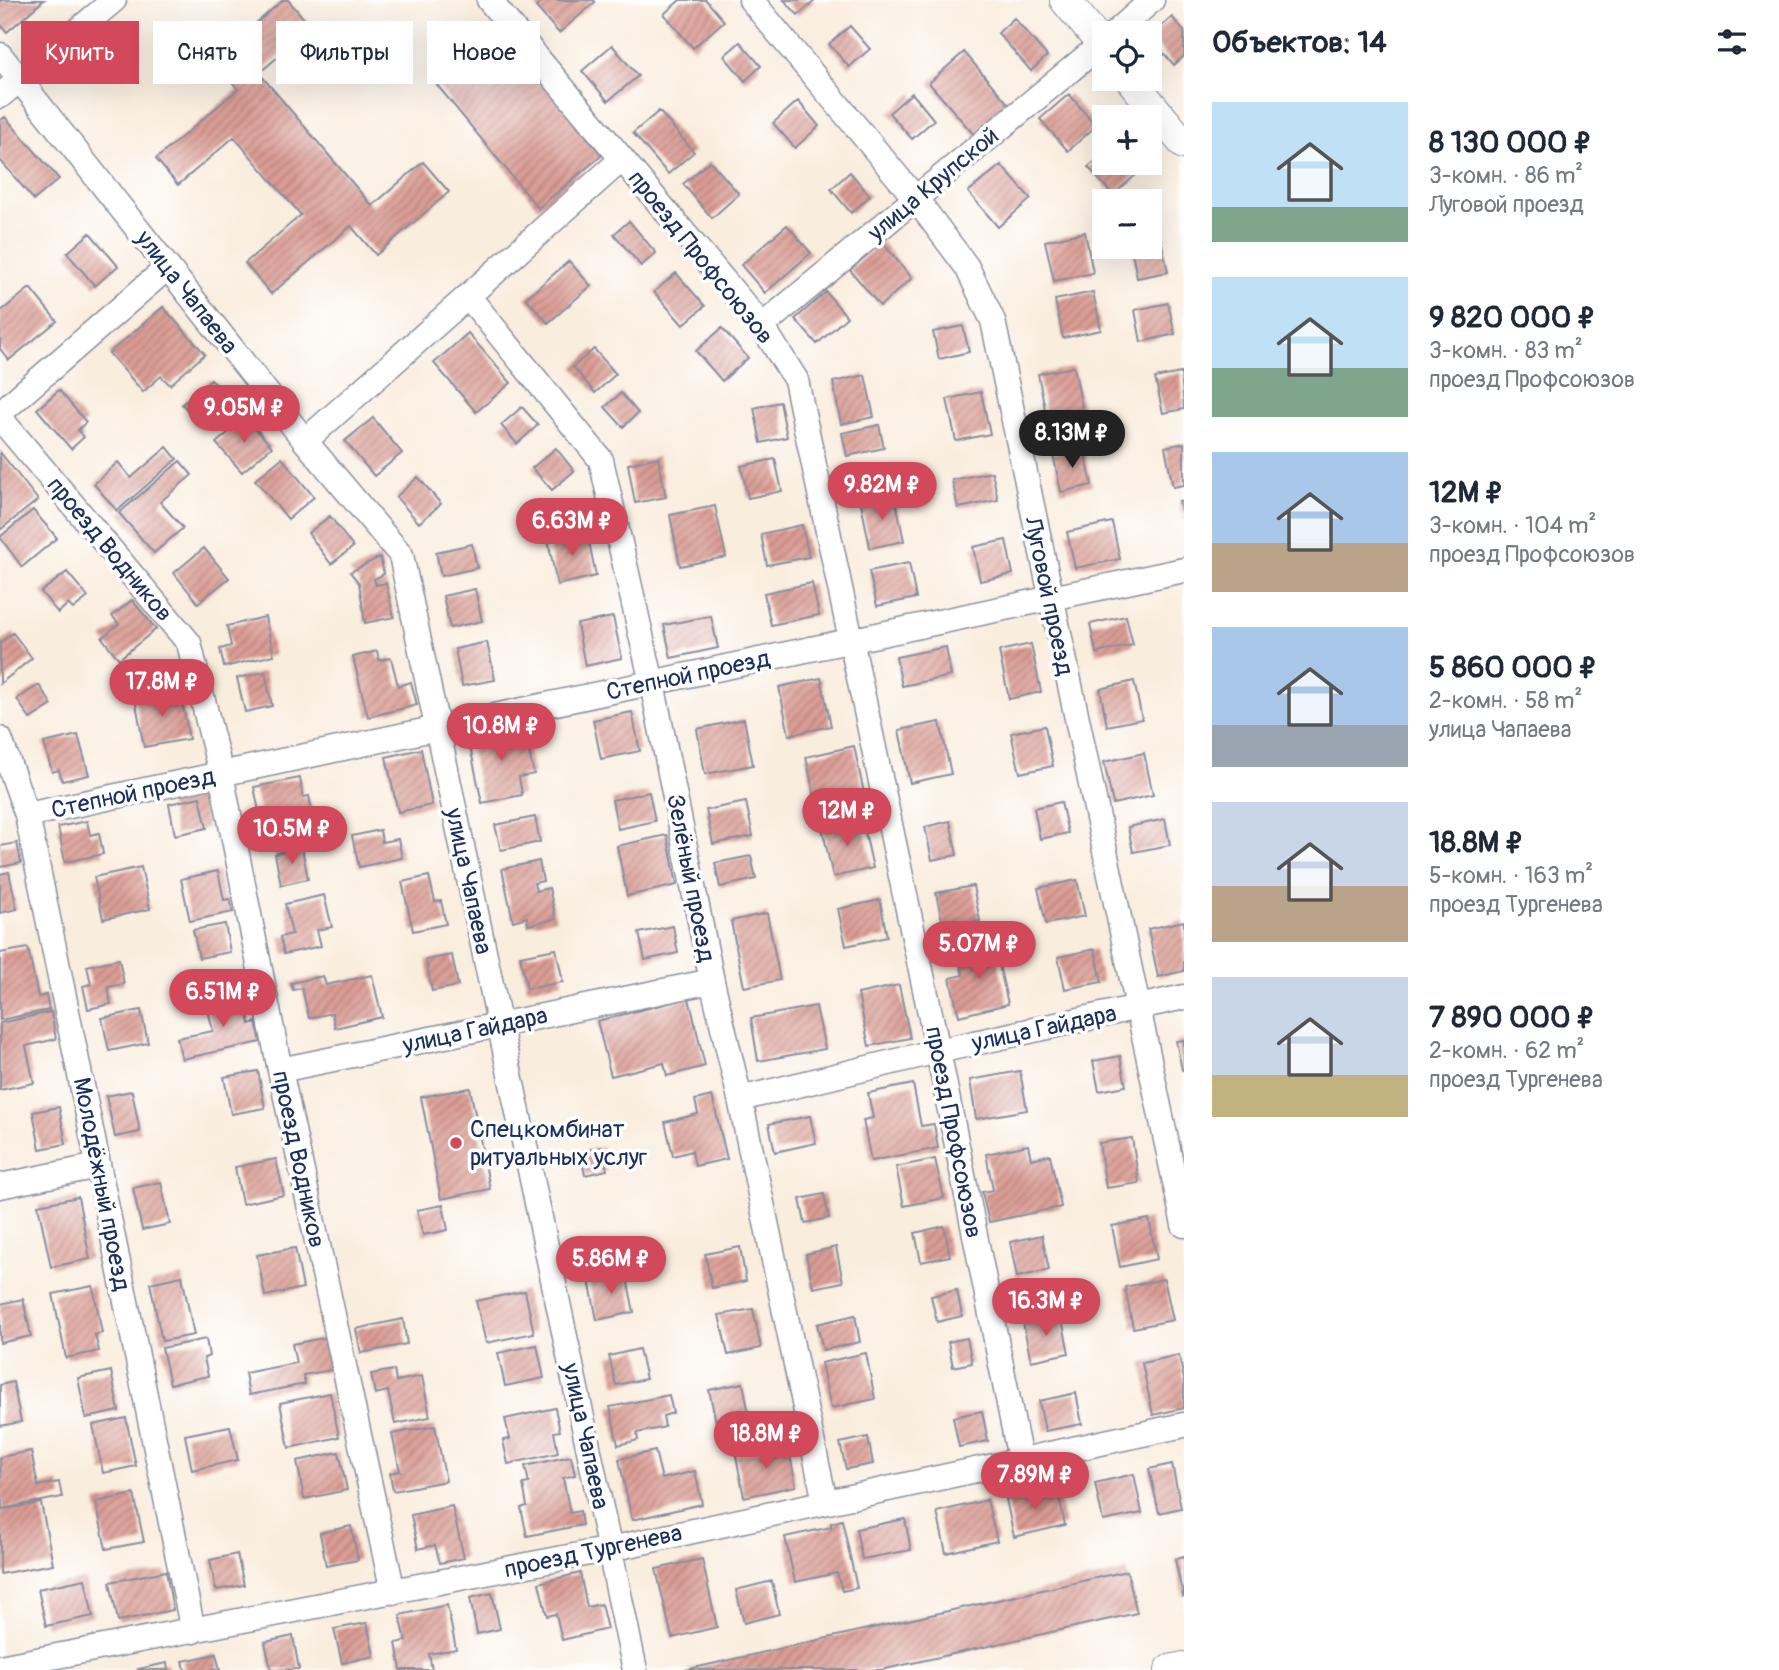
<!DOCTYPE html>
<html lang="ru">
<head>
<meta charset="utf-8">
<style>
  body { margin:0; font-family:Pangolin,sans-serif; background:#f6f6f7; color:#1f2937; height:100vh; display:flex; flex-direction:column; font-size:26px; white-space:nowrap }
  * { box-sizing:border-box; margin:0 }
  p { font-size:23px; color:#747a83 }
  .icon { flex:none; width:38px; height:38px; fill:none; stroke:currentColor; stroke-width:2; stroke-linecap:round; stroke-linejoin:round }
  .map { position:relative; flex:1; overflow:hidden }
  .details { display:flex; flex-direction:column; background:#fff; width:595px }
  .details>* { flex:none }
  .top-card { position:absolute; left:21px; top:21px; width:665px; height:63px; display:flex; gap:14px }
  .controls { position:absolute; left:1092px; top:21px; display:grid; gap:14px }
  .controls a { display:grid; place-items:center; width:70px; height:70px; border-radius:0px; background:#fff; box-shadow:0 7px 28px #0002; font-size:35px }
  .price { position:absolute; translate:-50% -60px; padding:0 16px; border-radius:24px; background:#d1495b; color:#fff; font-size:23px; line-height:46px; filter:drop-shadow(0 2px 4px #0008) }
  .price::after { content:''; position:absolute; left:50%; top:42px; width:21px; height:16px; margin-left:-10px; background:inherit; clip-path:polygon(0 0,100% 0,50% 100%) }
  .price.on { background:#222; color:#fff }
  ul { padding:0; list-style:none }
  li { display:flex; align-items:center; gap:21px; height:175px; padding:0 28px }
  li span { display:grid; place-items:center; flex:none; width:196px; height:140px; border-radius:0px; color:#555 }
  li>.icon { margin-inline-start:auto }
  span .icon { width:84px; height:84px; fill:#fffc; stroke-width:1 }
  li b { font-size:30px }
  h2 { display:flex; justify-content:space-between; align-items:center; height:84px; padding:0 28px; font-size:30px }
  .pill { padding:0 24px; border-radius:0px; background:#fff; box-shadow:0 7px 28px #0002; font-size:24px; line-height:63px }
  .pill.on { background:#d1495b; color:#fff }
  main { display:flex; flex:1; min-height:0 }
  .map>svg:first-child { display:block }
  .building { fill:url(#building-hatch) }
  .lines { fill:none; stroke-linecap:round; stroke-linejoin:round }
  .minor-casing { stroke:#8a8e9e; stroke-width:27 }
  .major-casing { stroke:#8a8e9e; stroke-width:32 }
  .minor { stroke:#fff; stroke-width:24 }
  .major { stroke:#fff; stroke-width:30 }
  .poi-dot { fill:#d1495b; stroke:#fff; stroke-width:2.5 }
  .labels { text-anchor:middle; stroke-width:7; stroke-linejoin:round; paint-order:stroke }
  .street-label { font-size:24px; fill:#1b2f5e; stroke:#fff }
  .poi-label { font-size:24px; fill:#1b2f5e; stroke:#fff; text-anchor:start }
</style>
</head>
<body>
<main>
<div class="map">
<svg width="1184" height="1670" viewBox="0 0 1184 1670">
  <defs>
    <pattern id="building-hatch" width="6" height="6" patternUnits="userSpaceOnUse" patternTransform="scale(1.75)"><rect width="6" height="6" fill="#db9d94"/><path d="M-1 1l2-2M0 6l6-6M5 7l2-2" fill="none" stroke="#b1807c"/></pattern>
  </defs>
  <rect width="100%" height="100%" fill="#fff"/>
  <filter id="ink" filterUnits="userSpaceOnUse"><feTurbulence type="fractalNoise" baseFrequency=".0143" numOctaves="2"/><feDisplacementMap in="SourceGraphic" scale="14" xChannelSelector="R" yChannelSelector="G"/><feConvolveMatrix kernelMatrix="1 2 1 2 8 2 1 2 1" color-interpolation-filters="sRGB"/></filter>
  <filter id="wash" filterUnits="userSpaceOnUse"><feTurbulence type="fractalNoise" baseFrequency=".00686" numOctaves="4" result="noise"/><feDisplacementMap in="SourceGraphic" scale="28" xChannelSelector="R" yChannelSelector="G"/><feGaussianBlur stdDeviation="1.57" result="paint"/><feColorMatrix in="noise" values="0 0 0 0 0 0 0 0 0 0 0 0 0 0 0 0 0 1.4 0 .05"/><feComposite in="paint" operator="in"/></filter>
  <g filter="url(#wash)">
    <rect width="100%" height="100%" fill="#f9edde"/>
    <g id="blocks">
      <!-- building -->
      <path class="building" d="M0,0H44L7,32L0,24Z
        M283,0H288L312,28L259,73L372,206L423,162L449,192L376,255L351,226L271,294L245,263L301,215L234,137L178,185L156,159L238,89L213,60Z
        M543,0H594L595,2L559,33L536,7Z
        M680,0H706L724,21L693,48L664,14Z
        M784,0H816L798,15Z
        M1172,17L1184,31V56L1174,65L1150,37Z
        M1014,18L1047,56L1031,71L998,33Z
        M850,26L870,49L849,67L829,44Z
        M501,32L602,155L538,208L437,85Z
        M740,42L761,66L745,81L724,56Z
        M612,45L638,76L608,101L582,71Z
        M964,52L1010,106L975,136L929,83Z
        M912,93L934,120L912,139L889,113Z
        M1069,94L1096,126L1068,151L1040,119Z
        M798,101L819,126L795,148L773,123Z
        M659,111L694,152L668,174L633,133Z
        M5,117L59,179L34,200L0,160V121Z
        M1104,154V163H1129L1138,173L1113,195L1088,167Z
        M710,161L739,194L712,218L683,184Z
        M1001,165L1031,199L998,227L968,192Z
        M850,172L870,196L851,213L831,189Z
        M629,221L656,253L641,266L614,234Z
        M787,225L811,253L765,293L741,265Z
        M1085,232L1093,273L1054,281L1045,241Z
        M90,233L118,266L95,286L67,253Z
        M1161,239L1168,272L1137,278L1131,247H1150V241Z
        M882,242L912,278L880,306L850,270Z
        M569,261L591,286L548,323L526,298Z
        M676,273L705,306L683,325L654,292Z
        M30,288L57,321L9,360L0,349V312Z
        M826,292L847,317L817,344L795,319Z
        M1093,292L1101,330L1063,338L1055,300Z
        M1168,303L1175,334L1141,342L1135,310Z
        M163,307L205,354L170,385L161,376L143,392L109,353Z
        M963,326L969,352L939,359L933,332Z
        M722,328L748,358L722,381L696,351Z
        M468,333L511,383L476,412L434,363Z
        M594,349L616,374L595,393L573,367Z
        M1074,367L1084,417L1048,424L1038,374Z
        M1181,373L1184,409L1163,413L1155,378Z
        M865,375L874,417L841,424L833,382Z
        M211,379L231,401L217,413L213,408L198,421L182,404Z
        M59,390L86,422L78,430L84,437L71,449L37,409Z
        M981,392L990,434L956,441L947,399Z
        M621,393L638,413L623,427L605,407Z
        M780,402L787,437L761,443L754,408Z
        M522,407L538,425L517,444L501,425Z
        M246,418L272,447L242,472L216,443Z
        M373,418L402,453L374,476L345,441Z
        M879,425L884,448L847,456L842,433Z
        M1184,443V485L1173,487L1165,447Z
        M167,447L177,459L117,511L94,484L118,462L131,478Z
        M556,448L574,471L552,490L532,468Z
        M1084,448L1092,485L1061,492L1053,454Z
        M0,452L38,500L0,530Z
        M658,457L666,497L635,503L628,464Z
        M282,458L314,497L288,519L255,480Z
        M775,459L782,491L748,498L741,466Z
        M180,461L192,475L160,502L183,528L154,553L119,513Z
        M992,472L998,500L958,508L952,480Z
        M418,477L441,504L419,523L396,497Z
        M895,496L904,541L870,548L861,503Z
        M1184,501V520H1183L1179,502Z
        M715,506L726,557L680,566L670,515Z
        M33,510L57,538L22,567L0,537Z
        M330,516L353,547L331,564L308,533Z
        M1112,522L1120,559L1075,568L1067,532Z
        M802,525L809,557L767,565L761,534Z
        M587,532L596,576L557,585L548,540Z
        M1006,540L1013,574L980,581L973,547Z
        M472,544L477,568L441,576L436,552Z
        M204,548L229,578L198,603L174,573Z
        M380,557L384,574L374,579L376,585L386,583L394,617L365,623L359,583L350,572Z
        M909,563L916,598L877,606L869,571Z
        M67,572L88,597L73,609L68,604L58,613L41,592Z
        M812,583L819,615L771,625L764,593Z
        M475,589L482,621L450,628L443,596Z
        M132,600L156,629L119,659L102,638L119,624L112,616Z
        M711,616L718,648L671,658L664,625Z
        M1126,616L1133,645L1096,653L1090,624Z
        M265,617L274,655L224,667L220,649L231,646L227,626Z
        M613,617L622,658L585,666L577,624Z
        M13,633L32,658L0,684V643Z
        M487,642L495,680L462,686L455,649Z
        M1031,644L1041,692L1009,699L999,651Z
        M946,647L951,676L902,686L896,657Z
        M377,651L379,660L391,658L398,686L411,682L417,705L368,717L353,657Z
        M265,672L272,706L245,712L237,678Z
        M821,678L831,726L789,735L779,687Z
        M1134,681L1142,719L1107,726L1100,689Z
        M39,685L52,705L30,719L17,699Z
        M180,690L189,739L144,747L135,698Z
        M632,712L640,751L601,759L593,720Z
        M744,719L753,765L705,774L697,729Z
        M940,722L951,774L910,783L899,730Z
        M523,725L534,774L519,777L522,795L482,803L468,737Z
        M1045,726L1053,766L1020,773L1011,733Z
        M78,735L89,775L62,781L59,770L52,772L44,743Z
        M854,746L867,807L819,818L806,757Z
        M421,749L432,805L398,812L386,757Z
        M1144,753L1153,795L1113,804L1104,762Z
        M300,778L303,797L309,796L313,816L262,826L254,787Z
        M649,792L655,821L618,829L612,800Z
        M200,797L207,828L175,835L169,804Z
        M746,802L753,836L713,844L706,810Z
        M1061,802L1068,833L1040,839L1034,808Z
        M535,817L540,842L501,850L495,825Z
        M862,819L873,868L833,877L822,827Z
        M1165,819L1170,845L1133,852L1128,827Z
        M87,821L90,835L99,833L103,854L65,862L58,827Z
        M950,821L957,855L932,860L925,827Z
        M380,830L382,842L398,839L402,858L359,867L352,836Z
        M667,835L677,885L627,896L617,846Z
        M17,843L21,863L0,867V846Z
        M302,848L308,879L281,885L275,854Z
        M751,856L756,879L720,887L715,863Z
        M539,861L543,881L534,883L536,891L549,888L556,919L528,925L527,917L513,921L502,869Z
        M141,867L150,909L103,919L94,877Z
        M218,871L224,900L230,899L233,912L190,921L181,879Z
        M9,872L17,909L0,913V874Z
        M429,876L435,902L441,901L446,924L413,931L402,882Z
        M1077,880L1085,916L1046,924L1038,888Z
        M973,886L980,921L944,929L936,893Z
        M324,895L332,927L317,930L321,946L284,954L280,937L292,934L285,904Z
        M880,900L887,937L846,946L838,909Z
        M767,913L780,980L744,987L731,921Z
        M1184,921V971L1158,977L1148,929Z
        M225,924L230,952L199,958L193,930Z
        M673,926L678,953L645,960L639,933Z
        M994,943L1008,1004L959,1016L950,978L963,975L958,951Z
        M28,948L38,997L46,995L49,1010L0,1020V953Z
        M556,949L563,982L527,989L520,956Z
        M1095,949L1102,982L1065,989L1058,957Z
        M452,955L458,986L432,991L426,960Z
        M119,959L124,984L108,987L111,1004L88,1009L83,986L91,984L87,966Z
        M372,975L382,1017L335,1028L332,1013L309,1018L302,988L293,990L291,983L323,976L326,985Z
        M899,985L910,1038L869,1046L858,994Z
        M243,992L250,1024L256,1022L261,1042L182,1059L177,1038L213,1031L206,1001Z
        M689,998L705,1066L667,1076L664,1063L611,1076L597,1021Z
        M816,1006L825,1049L758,1061L751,1018Z
        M141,1010L148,1043L109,1051L102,1018Z
        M51,1012L56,1039L26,1046L34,1083L0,1090V1023Z
        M1184,1040V1070H1182L1176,1041Z
        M1120,1056L1126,1086L1099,1091L1093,1061Z
        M258,1071L265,1108L231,1114L224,1077Z
        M1020,1071L1027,1110L976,1119L970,1080Z
        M913,1084L921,1126L934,1124L938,1148L871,1161L863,1120L873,1118L868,1093Z
        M470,1088L490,1189L441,1199L421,1097Z
        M132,1091L140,1132L115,1137L106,1096Z
        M712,1096L727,1159L695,1166L692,1151L673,1156L665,1122L698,1114L695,1100Z
        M59,1107L66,1144L40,1149L33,1112Z
        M810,1116L816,1143L775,1152L769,1124Z
        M1132,1138L1139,1183L1106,1188L1099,1143Z
        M1028,1145L1031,1159L1050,1155L1061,1207L989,1222L982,1192L993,1190L986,1154Z
        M602,1147L607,1170L585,1175L580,1152Z
        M276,1159L284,1195L242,1204L235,1167Z
        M935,1159L944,1198L904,1206L896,1167Z
        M161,1182L170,1224L142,1230L133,1188Z
        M824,1194L829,1218L805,1223L800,1199Z
        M78,1197L90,1259L51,1267L38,1205Z
        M443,1205L448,1230L423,1235L417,1210Z
        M1149,1219L1157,1259L1120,1267L1112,1226Z
        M944,1226L950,1256L921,1262L915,1233Z
        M1042,1235L1049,1270L1017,1277L1010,1242Z
        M740,1247L746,1281L712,1288L705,1254Z
        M836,1247L843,1282L813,1288L806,1254Z
        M295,1248L303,1288L265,1296L257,1255Z
        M626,1273L634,1312L597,1320L589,1280Z
        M182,1276L194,1335L162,1341L150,1283Z
        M1164,1279L1173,1320L1133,1328L1125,1287Z
        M93,1286L102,1333L95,1335L99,1351L66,1358L53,1294Z
        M957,1290L962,1316L937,1322L931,1296Z
        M525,1291L534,1333L486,1343L476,1301Z
        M23,1299L31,1336L0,1343V1304Z
        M753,1309L761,1348L728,1355L719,1315Z
        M855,1315L860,1342L823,1350L817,1324Z
        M1061,1315L1069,1353L1031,1361L1023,1323Z
        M403,1319L407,1344L361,1353L356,1329Z
        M329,1337L334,1359L330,1360L332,1370L303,1375L305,1384L249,1395L245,1373L296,1363L292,1344Z
        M967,1338L972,1363L953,1367L948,1342Z
        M206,1339L209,1356L204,1358L208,1376L170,1384L162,1348Z
        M537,1345L544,1378L505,1386L498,1353Z
        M639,1349L646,1379L616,1385L609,1356Z
        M866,1353L875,1399L831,1408L821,1363Z
        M1179,1355L1184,1379V1408L1153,1415L1142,1363Z
        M394,1370L396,1381L422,1376L430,1417L395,1424L388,1391L375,1394L371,1374Z
        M111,1371L119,1411L86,1418L78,1378Z
        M13,1382L21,1422L0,1426V1385Z
        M743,1383L751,1424L718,1431L709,1390Z
        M330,1393L339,1437L289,1448L280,1403Z
        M1076,1393L1082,1424L1045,1431L1039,1401Z
        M669,1395L673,1413L663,1416L665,1427L637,1433L638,1440L618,1445L610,1407Z
        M555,1408L560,1431L554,1432L558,1453L508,1464L503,1440L510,1439L505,1419Z
        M982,1411L988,1441L959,1447L953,1417Z
        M126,1418L136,1466L103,1473L93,1425Z
        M230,1426L238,1460L192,1470L185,1435Z
        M435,1426L446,1481L393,1491L390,1473L400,1471L392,1434Z
        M868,1437L873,1464L846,1469L840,1443Z
        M788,1445L796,1486L744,1497L736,1456Z
        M31,1451L38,1486L59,1482L62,1497L2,1509L0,1457Z
        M655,1451L662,1479L695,1471L702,1504L632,1520L619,1459Z
        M339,1452L347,1490L304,1499L297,1461Z
        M571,1456L575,1475L563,1478L570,1513L580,1511L582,1525L527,1536L521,1508L527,1506L523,1484L529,1483L525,1466Z
        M1172,1464L1181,1508L1159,1513L1149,1469Z
        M1134,1474L1142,1513L1103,1521L1095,1483Z
        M1057,1488L1065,1525L1014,1537L1006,1499Z
        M134,1494L144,1542L106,1549L96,1502Z
        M987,1500L997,1541L946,1553L937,1512Z
        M41,1503L53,1564L0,1574V1510Z
        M452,1506L464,1558L440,1563L435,1545L418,1549L411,1515Z
        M905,1519L911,1550L862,1559L856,1529Z
        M842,1520L857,1588L842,1591L837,1573L795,1582L785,1537L831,1527V1523Z
        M351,1526L358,1560L326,1566L320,1533Z
        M237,1554L244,1585L216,1590L210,1560Z
        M1184,1557V1597H1183L1175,1559Z
        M702,1559L717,1627L672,1638L656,1569Z
        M166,1571L173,1610L118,1621L110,1582Z
        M1127,1571L1137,1613L881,1670H685Z
        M580,1573L587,1607L601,1604L607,1629L562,1640L556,1614L547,1616L539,1583Z
        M85,1579L93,1616L46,1626L38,1589Z
        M772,1581L779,1614L744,1623L736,1590Z
        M492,1593L500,1629L477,1634L470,1598Z
        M447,1605L456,1649L429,1654L432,1670H401L396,1643L406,1641L400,1615Z
        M367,1623L374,1656L342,1663L334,1629Z
        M293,1636L299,1669L271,1670L265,1642Z
        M216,1654L220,1670H185L183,1661Z
        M167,1663L168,1670H139L138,1669Z"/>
    </g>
  </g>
  <g filter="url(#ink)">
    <use href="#blocks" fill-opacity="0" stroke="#8a8e9e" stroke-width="2"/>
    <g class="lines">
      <defs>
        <path id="minor" d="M489,0L762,326L796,380L938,1051L1020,1459
          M751,0L916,199L967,267L993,321L1184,1225
          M1115,33L1152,0
          M0,55L305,441L401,555L635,1670
          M0,96L114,0
          M468,296L601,460L652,683L712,981L740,1099L825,1502
          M762,326L1104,42
          M0,413L168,267
          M0,418L189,643L221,774L280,1070L393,1592
          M305,441L621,160
          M0,739L27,815L193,1631
          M27,815L1184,570
          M280,1070L712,981
          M740,1099L938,1051L1184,997
          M0,1186L98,1166
          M0,1667L610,1549L1184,1425"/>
        <path id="major" d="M1065,0L1104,47
          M1130,79L1184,144
          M1170,1670L1184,1667"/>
      </defs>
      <!-- minor casing -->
      <use href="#minor" class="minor-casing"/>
      <!-- major casing -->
      <use href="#major" class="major-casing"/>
      <!-- minor -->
      <use href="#minor" class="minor"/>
      <!-- major -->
      <use href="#major" class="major"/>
    </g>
  </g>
  <!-- markers -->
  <circle class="poi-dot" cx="456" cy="1143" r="7"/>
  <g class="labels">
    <!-- street labels -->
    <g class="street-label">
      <text transform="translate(933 184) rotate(-40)" y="8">улица Крупской</text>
      <text transform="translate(701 257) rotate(51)" y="8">проезд Профсоюзов</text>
      <text transform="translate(187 292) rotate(52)" y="8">улица Чапаева</text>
      <text transform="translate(110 549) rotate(50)" y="8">проезд Водников</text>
      <text transform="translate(1049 596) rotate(78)" y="8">Луговой проезд</text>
      <text transform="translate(688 675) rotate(-12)" y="8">Степной проезд</text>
      <text transform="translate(133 793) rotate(-12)" y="8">Степной проезд</text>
      <text transform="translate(691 878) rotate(79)" y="8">Зелёный проезд</text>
      <text transform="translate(469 881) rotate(78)" y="8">улица Чапаева</text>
      <text transform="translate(1044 1028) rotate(-12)" y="8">улица Гайдара</text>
      <text transform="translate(475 1030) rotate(-12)" y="8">улица Гайдара</text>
      <text transform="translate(954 1132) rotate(79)" y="8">проезд Профсоюзов</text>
      <text transform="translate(299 1159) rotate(78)" y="8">проезд Водников</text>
      <text transform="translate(102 1184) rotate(79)" y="8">Молодёжный проезд</text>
      <text transform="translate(586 1436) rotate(78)" y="8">улица Чапаева</text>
      <text transform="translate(593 1551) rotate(-12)" y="8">проезд Тургенева</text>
    </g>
    <!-- poi labels -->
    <g class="poi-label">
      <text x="470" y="1137">Спецкомбинат<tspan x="470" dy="28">ритуальных услуг</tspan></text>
    </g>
  </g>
</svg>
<div class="controls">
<a><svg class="icon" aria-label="locate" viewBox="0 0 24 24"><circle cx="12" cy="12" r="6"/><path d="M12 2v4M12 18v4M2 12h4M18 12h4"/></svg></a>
<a>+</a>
<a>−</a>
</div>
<b class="price" style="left:244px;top:445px">9.05M ₽</b>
<b class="price on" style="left:1072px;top:470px">8.13M ₽</b>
<b class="price" style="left:882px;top:522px">9.82M ₽</b>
<b class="price" style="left:572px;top:558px">6.63M ₽</b>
<b class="price" style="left:162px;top:719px">17.8M ₽</b>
<b class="price" style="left:501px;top:763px">10.8M ₽</b>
<b class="price" style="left:847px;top:848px">12M ₽</b>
<b class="price" style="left:292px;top:866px">10.5M ₽</b>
<b class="price" style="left:979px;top:981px">5.07M ₽</b>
<b class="price" style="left:223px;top:1029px">6.51M ₽</b>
<b class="price" style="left:611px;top:1296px">5.86M ₽</b>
<b class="price" style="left:1046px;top:1338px">16.3M ₽</b>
<b class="price" style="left:766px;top:1471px">18.8M ₽</b>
<b class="price" style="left:1035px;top:1512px">7.89M ₽</b>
<div class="top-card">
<a class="pill on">Купить</a>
<a class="pill">Снять</a>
<a class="pill">Фильтры</a>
<a class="pill">Новое</a>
</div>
</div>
<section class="details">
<h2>Объектов: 14<svg class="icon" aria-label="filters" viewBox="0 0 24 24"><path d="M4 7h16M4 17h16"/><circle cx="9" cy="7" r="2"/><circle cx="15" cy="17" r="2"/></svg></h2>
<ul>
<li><span style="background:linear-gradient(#bfe0f5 75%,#7fa58c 0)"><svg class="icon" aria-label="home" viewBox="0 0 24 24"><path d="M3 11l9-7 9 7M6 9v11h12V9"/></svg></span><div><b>8 130 000 ₽</b><p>3-комн. · 86 m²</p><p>Луговой проезд</p></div></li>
<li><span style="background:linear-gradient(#bfe0f5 65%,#7fa58c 0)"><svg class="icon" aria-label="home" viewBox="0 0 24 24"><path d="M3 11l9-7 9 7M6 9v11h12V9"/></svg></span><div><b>9 820 000 ₽</b><p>3-комн. · 83 m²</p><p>проезд Профсоюзов</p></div></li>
<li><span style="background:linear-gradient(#a9c7e8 65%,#b9a48a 0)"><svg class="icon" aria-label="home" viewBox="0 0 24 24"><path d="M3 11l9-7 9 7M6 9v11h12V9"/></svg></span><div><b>12M ₽</b><p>3-комн. · 104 m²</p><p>проезд Профсоюзов</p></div></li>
<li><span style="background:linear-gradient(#a9c7e8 70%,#9aa5b1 0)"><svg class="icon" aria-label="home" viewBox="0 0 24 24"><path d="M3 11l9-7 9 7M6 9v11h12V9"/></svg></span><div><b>5 860 000 ₽</b><p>2-комн. · 58 m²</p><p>улица Чапаева</p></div></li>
<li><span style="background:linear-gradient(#c9d6e8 60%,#b9a48a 0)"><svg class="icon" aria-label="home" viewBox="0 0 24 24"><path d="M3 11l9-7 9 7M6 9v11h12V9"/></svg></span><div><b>18.8M ₽</b><p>5-комн. · 163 m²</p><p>проезд Тургенева</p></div></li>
<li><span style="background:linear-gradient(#c9d6e8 70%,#c2b280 0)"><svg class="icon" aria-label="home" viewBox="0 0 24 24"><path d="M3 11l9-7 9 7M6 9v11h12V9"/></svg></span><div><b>7 890 000 ₽</b><p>2-комн. · 62 m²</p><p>проезд Тургенева</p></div></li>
</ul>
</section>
</main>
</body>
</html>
